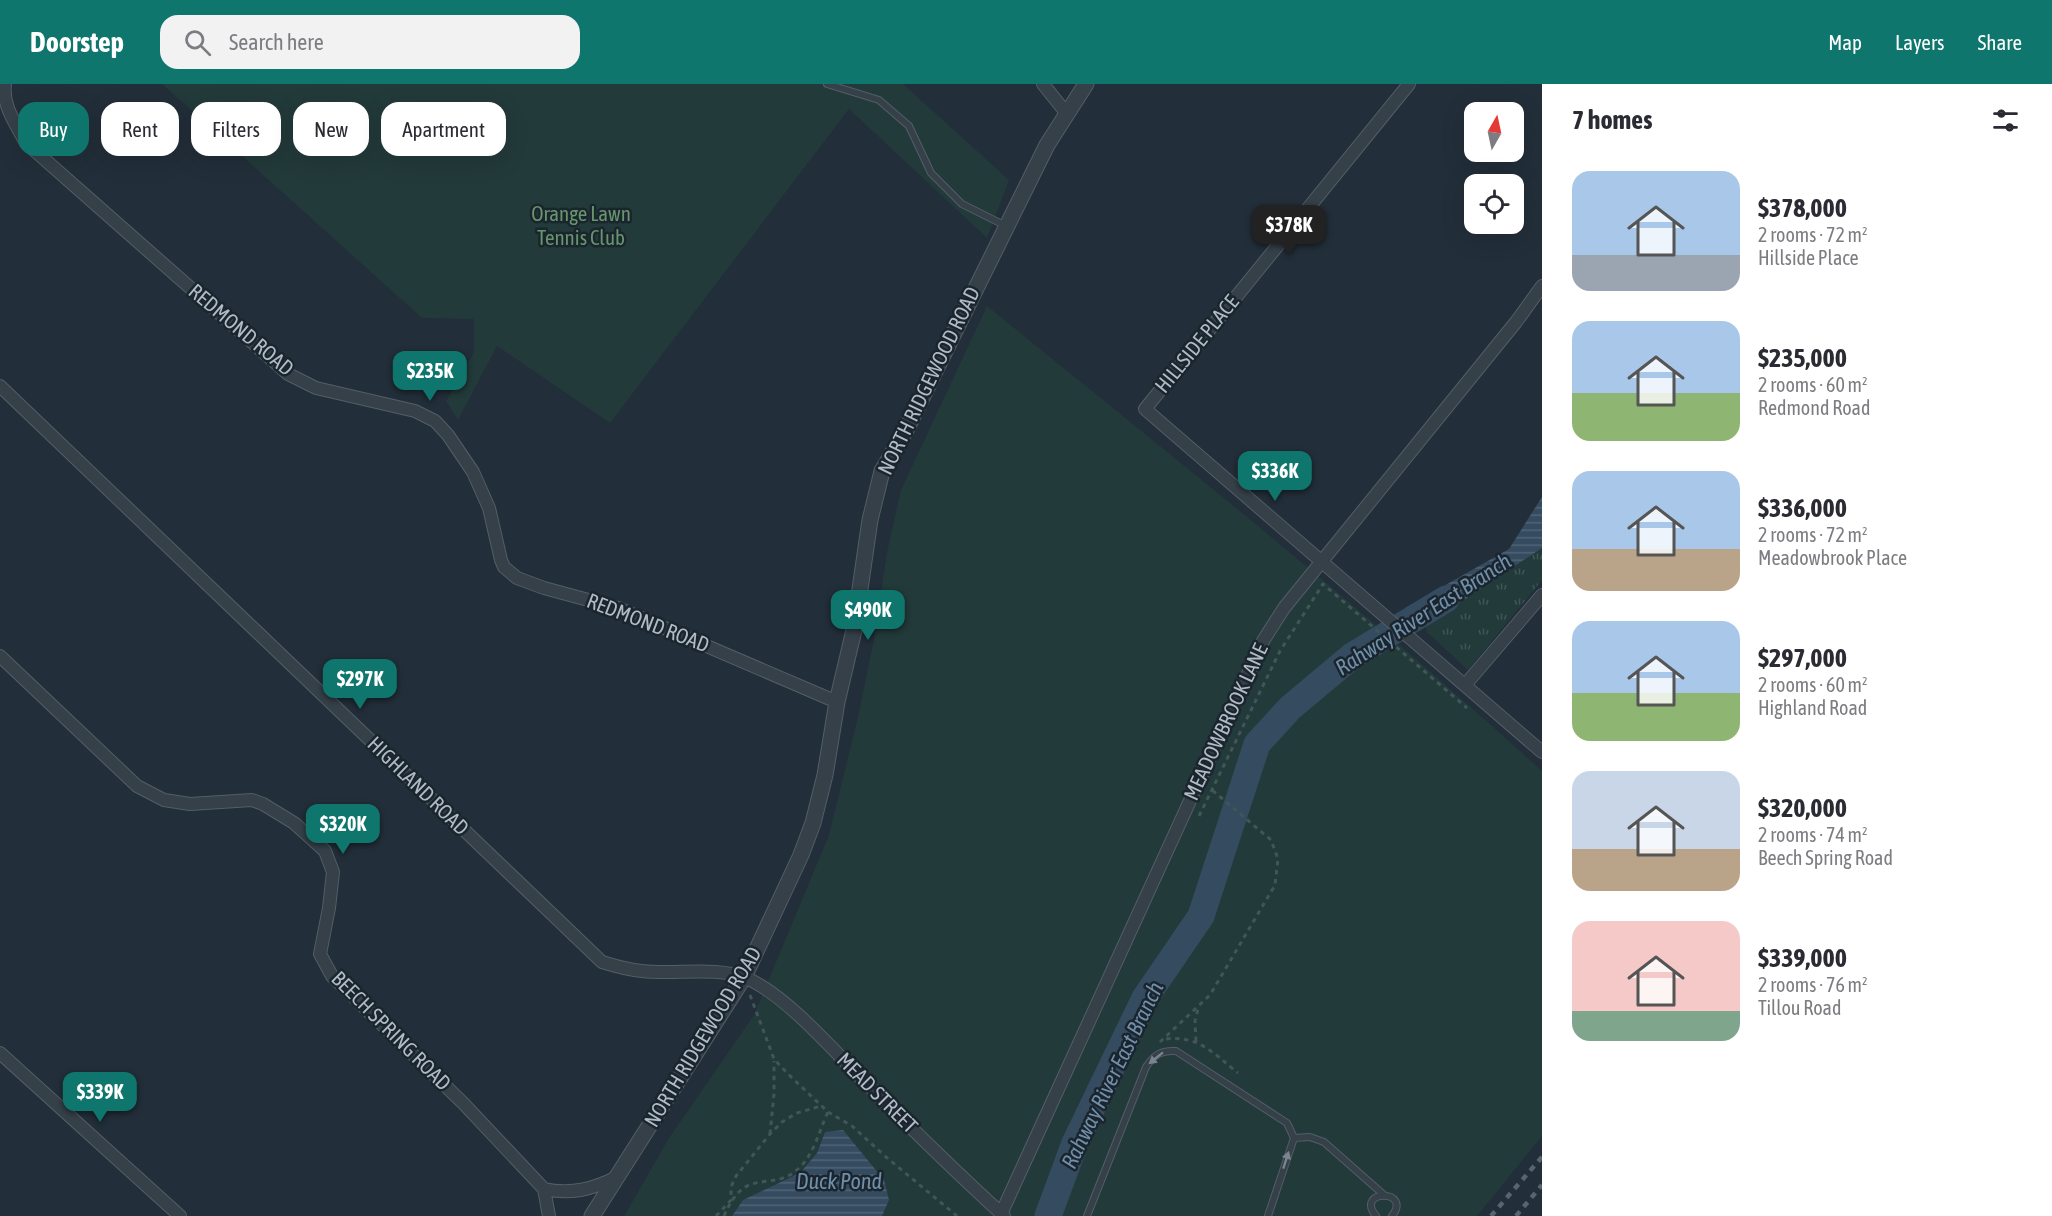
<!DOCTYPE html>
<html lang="en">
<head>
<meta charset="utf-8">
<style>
  body { margin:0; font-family:"Asap Condensed",sans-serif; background:#f2f2f3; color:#2b2b33; height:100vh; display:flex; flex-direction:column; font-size:22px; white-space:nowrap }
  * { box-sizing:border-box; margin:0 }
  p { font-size:20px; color:#7c7c81 }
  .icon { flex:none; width:33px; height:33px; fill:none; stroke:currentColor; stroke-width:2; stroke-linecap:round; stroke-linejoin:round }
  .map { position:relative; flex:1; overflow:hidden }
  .drawer { display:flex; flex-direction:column; background:#fff; width:510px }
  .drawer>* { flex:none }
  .top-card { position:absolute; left:18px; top:18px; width:570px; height:54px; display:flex; gap:12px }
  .needle { width:39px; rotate:9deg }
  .fabs { position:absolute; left:1464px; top:18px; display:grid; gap:12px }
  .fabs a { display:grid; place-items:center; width:60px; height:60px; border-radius:12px; background:#fff; box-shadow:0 6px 24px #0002; font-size:30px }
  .price { position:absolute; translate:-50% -51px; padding:0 14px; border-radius:12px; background:#0f766e; color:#fff; font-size:20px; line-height:39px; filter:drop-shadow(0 2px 3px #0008) }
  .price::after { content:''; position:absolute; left:50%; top:36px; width:18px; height:14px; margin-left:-9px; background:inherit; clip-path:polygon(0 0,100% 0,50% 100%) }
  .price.on { background:#222; color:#fff }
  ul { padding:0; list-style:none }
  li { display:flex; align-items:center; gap:18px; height:150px; padding:0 30px }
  li span { display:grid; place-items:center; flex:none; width:168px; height:120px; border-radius:18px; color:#555 }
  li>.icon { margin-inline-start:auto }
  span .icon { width:72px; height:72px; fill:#fffc; stroke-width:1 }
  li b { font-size:26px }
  h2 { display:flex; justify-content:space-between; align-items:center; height:72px; padding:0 30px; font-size:26px }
  .pill { padding:0 21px; border-radius:18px; background:#fff; box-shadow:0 6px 24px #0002; font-size:21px; line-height:54px }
  .pill.on { background:#0f766e; color:#fff }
  header { display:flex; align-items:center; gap:36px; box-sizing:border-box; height:84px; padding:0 30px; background:#0f766e; color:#fff }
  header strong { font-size:28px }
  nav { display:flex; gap:33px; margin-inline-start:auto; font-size:21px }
  .search { width:420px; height:54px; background:#f2f2f3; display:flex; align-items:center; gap:15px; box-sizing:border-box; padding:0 21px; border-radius:18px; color:#7c7c81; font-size:22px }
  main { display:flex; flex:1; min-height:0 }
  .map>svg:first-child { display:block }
  .grass { fill:url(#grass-tufts) }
  .park { fill:#233a3a }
  .water { fill:url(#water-rules) }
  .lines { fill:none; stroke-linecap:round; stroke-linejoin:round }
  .river { stroke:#354c60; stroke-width:27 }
  .service-casing { stroke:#535e67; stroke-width:8 }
  .minor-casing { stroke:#535e67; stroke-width:14 }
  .tertiary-casing { stroke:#535e67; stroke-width:17 }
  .path { stroke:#415657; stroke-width:3; stroke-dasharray:4.5 4.5; stroke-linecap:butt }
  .service { stroke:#354049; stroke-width:6 }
  .minor { stroke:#354049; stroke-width:12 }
  .tertiary { stroke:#354049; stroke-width:15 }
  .rail { stroke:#576571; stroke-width:4.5; stroke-dasharray:6 6; stroke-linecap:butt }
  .oneway { fill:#79848e }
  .labels { text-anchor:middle; stroke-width:5; stroke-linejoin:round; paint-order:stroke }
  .park-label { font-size:21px; fill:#67966d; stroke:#1b252e }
  .street-label { font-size:21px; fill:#b0bbc6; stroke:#1b252e }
  .water-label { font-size:22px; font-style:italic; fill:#708faa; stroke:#1b252e }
</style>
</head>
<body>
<header>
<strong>Doorstep</strong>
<div class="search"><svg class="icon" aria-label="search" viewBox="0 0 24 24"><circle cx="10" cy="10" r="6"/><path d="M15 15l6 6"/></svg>Search here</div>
<nav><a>Map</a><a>Layers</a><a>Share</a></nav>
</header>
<main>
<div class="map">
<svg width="1542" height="1132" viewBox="0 0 1542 1132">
  <defs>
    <pattern id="grass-tufts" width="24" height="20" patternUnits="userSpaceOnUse" patternTransform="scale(1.5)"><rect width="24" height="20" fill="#233a3a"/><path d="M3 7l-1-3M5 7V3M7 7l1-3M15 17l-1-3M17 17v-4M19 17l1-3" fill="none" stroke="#405555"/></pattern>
    <pattern id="water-rules" width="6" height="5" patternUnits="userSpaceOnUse" patternTransform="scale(1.5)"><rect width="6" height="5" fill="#354c60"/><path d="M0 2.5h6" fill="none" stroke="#506475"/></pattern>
  </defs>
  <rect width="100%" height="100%" fill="#222e39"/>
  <!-- grass -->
  <path class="grass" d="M1542,464V496L1468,586L1427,548L1426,541Z"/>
  <!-- park -->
  <path class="park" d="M162,0H903L1009,96L987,154L849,25L610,339L497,262L458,336L446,317L474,269V235L422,234Z
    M987,222C1174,373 1363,524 1542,687V1052L1477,1132H882L889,1116L825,1048L817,1069L800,1089L743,1116L732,1132H624L669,1054L754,931L829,751L858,633L874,555L887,468L901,406Z"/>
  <!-- water -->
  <path class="water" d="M1542,413V464L1426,541L1405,524L1509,465Z
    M843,1046L884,1096L889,1116L882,1132H732L743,1116L800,1089L817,1069L825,1048Z"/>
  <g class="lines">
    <!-- river -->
    <path class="river" d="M1048,1132L1075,1059L1145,914L1201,832L1257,660L1290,624L1352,572L1446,515"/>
    <defs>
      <path id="service" d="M827,0L879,16L909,42L931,89L962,120L1006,142
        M1294,1054L1310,1053L1324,1058L1384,1111
        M1087,1132L1146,983C1154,971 1161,966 1176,967L1287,1039L1294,1054L1268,1132
        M1376,1132C1354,1105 1413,1105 1392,1132"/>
      <path id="minor" d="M5,0C2,22 16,40 26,59L288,290L316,304L415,327L435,337L448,351L473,388L489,424L501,476L504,483L517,494L544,504L618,524L837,618
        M1043,0L1067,30
        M1409,0L1145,325L1542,668
        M0,302L602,878C615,882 628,886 642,887C674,891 716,882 746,894C786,911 834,967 866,999C911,1044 957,1089 1004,1132
        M0,572L137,702L164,716L190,720L252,716L263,720L294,739L325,767L333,788L329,824L320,870L332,892L463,1019L544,1105L549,1132
        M1465,601L1542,511
        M0,969L180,1132
        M544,1105C571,1111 593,1105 617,1093
        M1001,1130L1263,557L1284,524L1516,238L1542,202"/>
      <path id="tertiary" d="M592,1132L744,893L801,771L813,739L825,691L837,618L854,546L870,436L882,387L906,346L1047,61L1086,0"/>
    </defs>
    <!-- service casing -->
    <use href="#service" class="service-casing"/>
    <!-- minor casing -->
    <use href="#minor" class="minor-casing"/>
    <!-- tertiary casing -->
    <use href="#tertiary" class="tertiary-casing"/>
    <!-- path -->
    <path class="path" d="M1199,732L1280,567L1323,500L1467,624
      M750,911L774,975L788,990L828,1028L852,1042L886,1073L957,1132
      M1166,955C1199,951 1214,970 1238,989
      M1196,957L1195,937L1198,925
      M1160,958L1210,911L1275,801L1278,775L1271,756L1212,706
      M770,1050L774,1010V977
      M716,1132L731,1116V1103L736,1092L770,1050L782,1038L797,1029L821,1022
      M724,1132C746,1080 770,1110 798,1085C814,1071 819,1047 828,1028"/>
    <!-- service -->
    <use href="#service" class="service"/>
    <!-- minor -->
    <use href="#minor" class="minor"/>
    <!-- tertiary -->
    <use href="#tertiary" class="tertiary"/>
    <!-- rail -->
    <path class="rail" d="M1491,1132L1542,1073
      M1516,1132L1542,1101"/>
  </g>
  <!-- one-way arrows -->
  <defs><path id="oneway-solid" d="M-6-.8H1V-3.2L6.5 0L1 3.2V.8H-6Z" transform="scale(1.5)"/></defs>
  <g class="oneway">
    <use href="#oneway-solid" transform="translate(1156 974) rotate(141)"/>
    <use href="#oneway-solid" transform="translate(1286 1076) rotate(-72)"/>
  </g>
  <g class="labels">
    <!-- park labels -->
    <g class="park-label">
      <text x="581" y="137">Orange Lawn<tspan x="581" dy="24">Tennis Club</tspan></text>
    </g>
    <!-- street labels -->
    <g class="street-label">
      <text transform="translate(241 246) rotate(40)" y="7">REDMOND ROAD</text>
      <text transform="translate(1197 260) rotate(-51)" y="7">HILLSIDE PLACE</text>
      <text transform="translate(929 297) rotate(-64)" y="7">NORTH RIDGEWOOD ROAD</text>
      <text transform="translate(648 539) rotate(21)" y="7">REDMOND ROAD</text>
      <text transform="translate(1226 638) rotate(-65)" y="7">MEADOWBROOK LANE</text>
      <text transform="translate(418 702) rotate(44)" y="7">HIGHLAND ROAD</text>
      <text transform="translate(391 947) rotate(45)" y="7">BEECH SPRING ROAD</text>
      <text transform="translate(703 953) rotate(-59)" y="7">NORTH RIDGEWOOD ROAD</text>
      <text transform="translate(877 1009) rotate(45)" y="7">MEAD STREET</text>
    </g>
    <!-- water labels -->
    <g class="water-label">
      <text transform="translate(1423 530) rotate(-33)" y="8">Rahway River East Branch</text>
      <text transform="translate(1112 991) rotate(-64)" y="8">Rahway River East Branch</text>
      <text x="839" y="1105">Duck Pond</text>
    </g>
  </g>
</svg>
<div class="fabs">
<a><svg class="needle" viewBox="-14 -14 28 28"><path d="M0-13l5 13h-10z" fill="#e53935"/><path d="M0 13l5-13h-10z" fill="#7c7c81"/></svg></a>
<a><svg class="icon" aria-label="locate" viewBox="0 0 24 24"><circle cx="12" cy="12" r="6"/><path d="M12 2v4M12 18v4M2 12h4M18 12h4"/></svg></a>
</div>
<b class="price on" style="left:1289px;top:172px">$378K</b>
<b class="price" style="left:430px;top:318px">$235K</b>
<b class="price" style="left:1275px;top:418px">$336K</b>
<b class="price" style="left:868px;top:557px">$490K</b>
<b class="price" style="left:360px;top:626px">$297K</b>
<b class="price" style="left:343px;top:771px">$320K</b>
<b class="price" style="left:100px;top:1039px">$339K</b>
<div class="top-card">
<a class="pill on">Buy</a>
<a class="pill">Rent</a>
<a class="pill">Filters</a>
<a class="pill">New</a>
<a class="pill">Apartment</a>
</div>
</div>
<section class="drawer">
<h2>7 homes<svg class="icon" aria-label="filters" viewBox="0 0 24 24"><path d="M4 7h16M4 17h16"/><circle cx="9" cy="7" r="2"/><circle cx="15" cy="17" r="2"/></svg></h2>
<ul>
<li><span style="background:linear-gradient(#a9c7e8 70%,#9aa5b1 0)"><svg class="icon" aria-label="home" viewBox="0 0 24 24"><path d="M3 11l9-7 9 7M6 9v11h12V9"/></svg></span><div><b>$378,000</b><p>2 rooms · 72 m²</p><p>Hillside Place</p></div></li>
<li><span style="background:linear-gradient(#a9c7e8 60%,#8fb573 0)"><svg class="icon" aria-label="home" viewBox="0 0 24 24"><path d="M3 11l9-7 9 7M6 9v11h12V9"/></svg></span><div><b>$235,000</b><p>2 rooms · 60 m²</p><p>Redmond Road</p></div></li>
<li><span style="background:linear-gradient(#a9c7e8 65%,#b9a48a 0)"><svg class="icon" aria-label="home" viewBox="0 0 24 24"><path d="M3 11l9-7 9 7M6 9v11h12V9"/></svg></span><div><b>$336,000</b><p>2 rooms · 72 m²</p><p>Meadowbrook Place</p></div></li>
<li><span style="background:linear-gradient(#a9c7e8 60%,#8fb573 0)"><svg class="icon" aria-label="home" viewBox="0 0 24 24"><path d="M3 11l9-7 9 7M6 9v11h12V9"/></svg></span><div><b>$297,000</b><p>2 rooms · 60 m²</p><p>Highland Road</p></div></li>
<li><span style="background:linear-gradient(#c9d6e8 65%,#b9a48a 0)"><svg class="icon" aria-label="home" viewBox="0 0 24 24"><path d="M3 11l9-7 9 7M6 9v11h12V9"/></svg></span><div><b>$320,000</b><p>2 rooms · 74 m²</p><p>Beech Spring Road</p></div></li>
<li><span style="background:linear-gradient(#f6c9c9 75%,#7fa58c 0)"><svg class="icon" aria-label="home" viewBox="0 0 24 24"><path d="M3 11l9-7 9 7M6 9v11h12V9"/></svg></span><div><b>$339,000</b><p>2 rooms · 76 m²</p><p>Tillou Road</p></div></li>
</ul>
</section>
</main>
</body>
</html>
